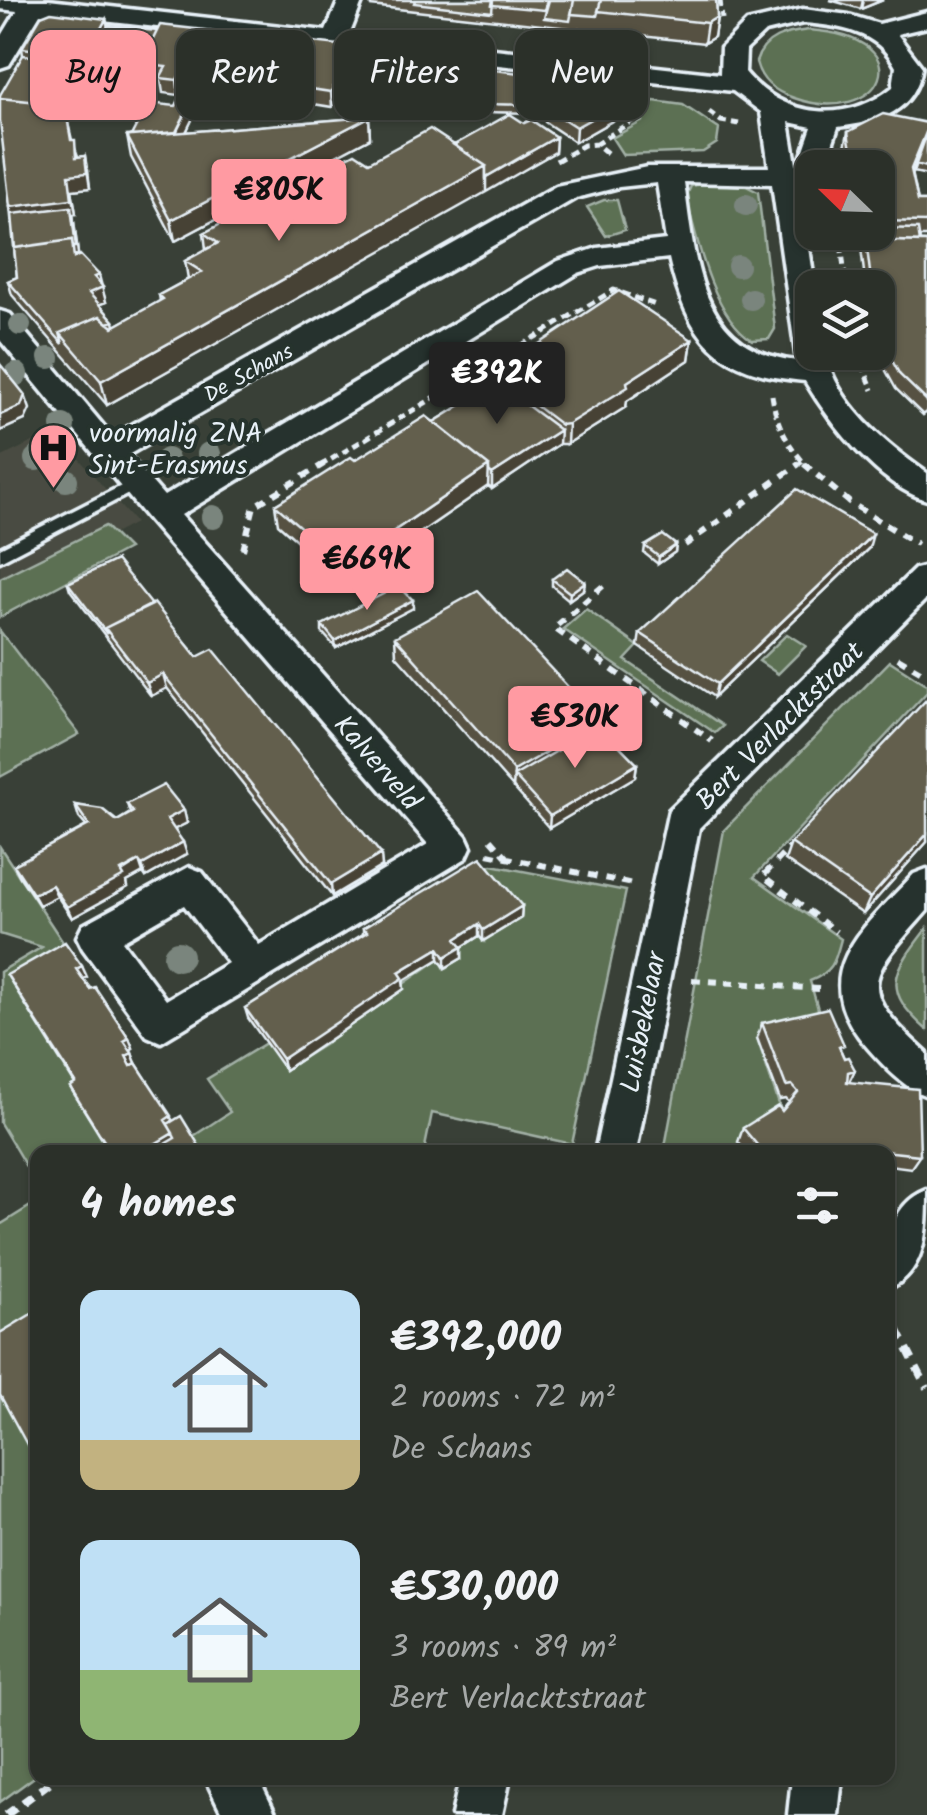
<!DOCTYPE html>
<html lang="en">
<head>
<meta charset="utf-8">
<style>
  body { margin:0; font-family:Kalam,sans-serif; background:#333831; color:#f1f3f6; height:100vh; display:flex; flex-direction:column; font-size:38px; white-space:nowrap }
  * { box-sizing:border-box; margin:0 }
  p { font-size:32px; color:#a6a9a8 }
  .icon { flex:none; width:55px; height:55px; fill:none; stroke:currentColor; stroke-width:2; stroke-linecap:round; stroke-linejoin:round }
  .map { position:relative; flex:1; overflow:hidden }
  .drawer { position:absolute; left:30px; top:1145px; width:865px; height:640px; display:flex; flex-direction:column; background:#2b3029; border-radius:20px; box-shadow:0 2px 8px #0004,0 0 0 2px #474b46 }
  .drawer>* { flex:none }
  .banner { position:absolute; left:30px; top:30px; width:868px; height:90px; display:flex; gap:20px }
  .needle { width:65px; rotate:293deg }
  .controls { position:absolute; left:795px; top:150px; display:grid; gap:20px }
  .controls a { display:grid; place-items:center; width:100px; height:100px; border-radius:20px; background:#2b3029; box-shadow:0 2px 8px #0004,0 0 0 2px #474b46; font-size:50px }
  .price { position:absolute; translate:-50% -85px; padding:0 22px; border-radius:10px; background:#ff9aa2; color:#111; font-size:32px; line-height:65px; filter:drop-shadow(0 2px 5px #0008) }
  .price::after { content:''; position:absolute; left:50%; top:60px; width:30px; height:22px; margin-left:-15px; background:inherit; clip-path:polygon(0 0,100% 0,50% 100%) }
  .price.on { background:#222; color:#fff }
  ul { padding:0; list-style:none }
  li { display:flex; align-items:center; gap:30px; height:250px; padding:0 50px }
  li span { display:grid; place-items:center; flex:none; width:280px; height:200px; border-radius:20px; color:#555 }
  li>.icon { margin-inline-start:auto }
  span .icon { width:120px; height:120px; fill:#fffc; stroke-width:1 }
  li b { font-size:42px }
  h2 { display:flex; justify-content:space-between; align-items:center; height:120px; padding:0 50px; font-size:42px }
  .tag { padding:0 35px; border-radius:20px; background:#2b3029; box-shadow:0 2px 8px #0004,0 0 0 2px #474b46; font-size:35px; line-height:90px }
  .tag.on { background:#ff9aa2; color:#111 }
  .map>svg:first-child { display:block }
  .built { fill:#494c42 }
  .green { fill:#5c7053; stroke:#a2b0a6; stroke-width:2.5 }
  .lines { fill:none; stroke-linecap:round; stroke-linejoin:round }
  .lane-casing { stroke:#e8f1f8; stroke-width:7 }
  .street-casing { stroke:#e8f1f8; stroke-width:7 }
  .path-far2 { stroke:#e8f1f8; stroke-width:5; stroke-dasharray:8 5; stroke-linecap:butt }
  .path-far1 { stroke:#e8f1f8; stroke-width:6; stroke-dasharray:9 8; stroke-linecap:butt }
  .path { stroke:#e8f1f8; stroke-width:8; stroke-dasharray:12 9; stroke-linecap:butt }
  .lane { fill:#26332d; fill-rule:evenodd }
  .street { fill:#26332d; fill-rule:evenodd }
  .tree { fill:#7a857d }
  .wall { fill:#565142; stroke:#e8f1f8; stroke-width:2.5 }
  .shaded-wall { fill:#464236; stroke:#e8f1f8; stroke-width:2.5 }
  .building { fill:#645e4d; stroke:#e8f1f8; stroke-width:2.5 }
  .labels { text-anchor:middle; stroke-width:8; stroke-linejoin:round; paint-order:stroke }
  .far-street-label { font-size:22px; fill:#e8f1f8; stroke:#26332d }
  .poi-label { font-size:28px; fill:#e8f1f8; stroke:#26332d; text-anchor:start }
  .street-label { font-size:28px; fill:#e8f1f8; stroke:#26332d }
</style>
</head>
<body>
<div class="map">
<svg width="927" height="1815" viewBox="0 0 927 1815">
  <rect width="100%" height="100%" fill="#394037"/>
  <filter id="ink" filterUnits="userSpaceOnUse"><feTurbulence type="fractalNoise" baseFrequency=".01" numOctaves="2"/><feDisplacementMap in="SourceGraphic" scale="20" xChannelSelector="R" yChannelSelector="G"/><feConvolveMatrix kernelMatrix="1 2 1 2 8 2 1 2 1" color-interpolation-filters="sRGB"/></filter>
  <g filter="url(#ink)">
    <!-- built -->
    <path class="built" d="M55,431L135,523L0,593V458Z"/>
    <!-- green -->
    <path class="green" d="M809,30C927,38 882,129 794,98C775,92 761,82 756,62C764,37 785,33 809,30Z
      M654,101L683,105L719,129L717,143L703,152L623,155L612,138L643,121L638,109Z
      M705,183L746,186L758,192L775,329L769,339L752,340C713,316 697,240 686,197L691,186Z
      M604,200H617L625,230L606,236L587,207Z
      M105,526L128,549L0,617V578Z
      M586,609L638,646L625,660L723,726L715,733L563,629Z
      M0,631L79,734L0,777Z
      M787,634L806,646L778,674L759,661Z
      M890,661L927,685V692L754,877L841,939C835,962 833,972 810,981L822,1023L757,1038L782,1113L739,1141L747,1152H664L724,830Z
      M0,847L70,953L81,1093L110,1152H38L37,1185L0,1123V972L42,947L0,934Z
      M492,865L626,891L572,1144L432,1113L424,1152H202L192,1137L230,1112L207,1079L266,1043L285,1069L327,1043L325,1039L439,959L446,968L462,958L457,950L479,936L484,941L482,870Z
      M927,928V1030C880,989 893,972 927,928Z
      M37,1202V1329L0,1353V1225Z
      M0,1385L38,1454L37,1775L0,1802Z"/>
    <g class="lines">
      <defs>
        <path id="lane" d="M135,479L142,484L140,488L0,561V548Z"/>
        <path id="street" d="M0,0H48L326,31L339,0H363L350,33L720,74L721,48L747,22L803,9L849,15L879,24L927,12V27L897,34L922,67C914,113 881,121 838,127L824,168H812V202L805,221L815,288L812,352H826C834,403 887,445 927,473V500C879,486 830,423 805,381C719,374 688,341 669,258L600,266L578,273L181,515L466,836L471,847L466,858L161,1042L147,1036L83,949L77,937L83,925L189,867L202,872L259,945L428,844L149,521L0,340V311L10,314L112,436L556,186L647,167H769L761,112L733,91L40,14L9,65L0,68V39L17,11L0,9ZM803,23C840,26 878,31 896,67L893,87C847,125 783,118 745,72L746,50L765,32ZM789,122L812,127L797,170ZM684,182L772,184L797,361C699,350 695,263 684,182ZM657,183L666,240L597,248L558,261L164,496L128,455L576,198L619,187ZM184,905L228,963L166,1000L122,941Z
          M927,566V598L699,828L636,1152H595L669,810L915,569Z
          M927,869V911C868,978 853,987 927,1053V1096C904,1088 884,1066 868,1048C802,974 863,929 914,874Z
          M927,1190C927,1228 927,1272 888,1289C886,1251 886,1206 927,1190Z
          M205,1778H258L276,1815H223Z
          M460,1778H510L502,1815H452Z
          M792,1778H842L838,1815H788Z"/>
      </defs>
      <!-- lane casing -->
      <use href="#lane" class="lane-casing"/>
      <!-- street casing -->
      <use href="#street" class="street-casing"/>
      <!-- path-far2 -->
      <path class="path-far2" d="M720,0L722,19
        M709,112L721,121L739,124
        M607,153L596,144L632,121L622,99
        M556,161L584,145L596,144
        M840,232L846,288
        M857,352L873,390
        M772,395C776,424 787,444 807,466
        M320,466L614,290L658,306
        M796,466L803,461"/>
      <!-- path-far1 -->
      <path class="path-far1" d="M804,464L849,502L917,544
        M685,545L799,464
        M243,550L254,506L324,464
        M603,586L554,628L712,741
        M898,658L927,675
        M491,839L507,857
        M794,843L763,876L836,932
        M488,854L633,884
        M692,980L819,989"/>
      <!-- path -->
      <path class="path" d="M888,1311L927,1388
        M6,1815L56,1778"/>
      <!-- lane -->
      <use href="#lane" class="lane"/>
      <!-- street -->
      <use href="#street" class="street"/>
    </g>
    <!-- trees -->
    <g class="tree">
      <circle cx="746" cy="205" r="11"/>
      <circle cx="738" cy="266" r="11"/>
      <circle cx="751" cy="299" r="11"/>
      <circle cx="20" cy="325" r="11"/>
      <circle cx="49" cy="358" r="11"/>
      <circle cx="16" cy="374" r="12"/>
      <circle cx="63" cy="426" r="12"/>
      <circle cx="209" cy="454" r="12"/>
      <circle cx="36" cy="459" r="12"/>
      <circle cx="167" cy="460" r="12"/>
      <circle cx="66" cy="480" r="12"/>
      <circle cx="213" cy="517" r="12"/>
      <circle cx="178" cy="956" r="15"/>
    </g>
    <!-- wall -->
    <path class="wall" d="M370,0H716L717,17L714,37L704,43L371,6Z
      M830,0H883L861,9Z
      M106,19L108,26L438,63L621,102L619,117L575,142L545,122V110L538,108L536,113L480,112L428,103L425,110L416,109L414,116L395,113L394,108L340,106L339,92L332,107L234,91L232,96L205,93L186,132L369,117L370,138L175,241L131,157L127,136H131L176,106L188,83H185L179,95L163,93L161,81L143,79V75L92,66L89,70L72,68L70,60L58,77L68,83L75,92L65,110L72,140L78,156L88,170L90,188L72,190L76,214H73L78,254L75,255V257L101,286L106,302L99,304L114,321L115,326L160,301L159,295L188,279L185,261L206,249L204,233L369,162L454,145L524,123L556,137L555,152L107,405L12,295L8,281L17,277L10,207L23,55L22,48Z
      M135,93L126,111L119,110L118,102Z
      M927,123V175L914,172L921,150L912,172L918,201H927V237H919L920,242H927V412L923,415L896,389L880,360L878,351V288H866L859,232H878V168H848L845,147L848,132Z
      M692,340L689,360L627,401L626,407L567,444H559L492,489L488,486L346,584L278,524L275,505L355,460L434,422L493,385L494,374Z
      M676,545L675,552L658,564L644,553L645,546Z
      M869,548L714,697L638,646L640,633Z
      M552,579L584,589L569,600L552,586Z
      M68,583L152,605L382,866L332,896L167,688L151,696L70,590Z
      M413,608L336,648L322,632V625Z
      M395,637L600,726L637,764L635,777L549,828L396,655Z
      M127,804L187,823L174,829L187,854L146,877L143,873L127,882L128,887L72,918L57,896L39,905L20,877L14,865L86,826L79,818L75,805L117,821L130,813Z
      M927,842L863,914L785,860L791,843Z
      M522,906L521,918L483,941L479,936L462,947V958L445,968L439,959L403,981L404,989L285,1070L248,1018L245,1008L363,934V928Z
      M7,975L87,977L83,979L129,1038L133,1048L130,1050L136,1063L173,1121L203,1152H110L70,1087L75,1084Z
      M762,1023L841,1051L844,1058L855,1070L849,1082L920,1155L911,1168L888,1165V1152H747L738,1142L743,1128L782,1111L789,1102L786,1099L780,1100L757,1038Z"/>
    <!-- shaded-wall -->
    <path class="shaded-wall" d="M863,0H883L861,9Z
      M717,17L714,37L704,43L707,23Z
      M106,19L109,33L90,58L92,66L89,70L86,56Z
      M70,40L73,54L68,53L70,60L66,68L62,53Z
      M438,56V71L428,96L425,110V95Z
      M61,60L63,67L54,84L52,76Z
      M183,68L185,83L179,95L177,80Z
      M339,73L340,88L332,107L331,92Z
      M232,77L234,91L232,96L230,81Z
      M203,78L205,93L176,153L173,139Z
      M73,84L75,92L60,118L58,110Z
      M134,86L135,93L126,111L125,103Z
      M621,102L619,117L575,142L576,127Z
      M369,117L370,138L175,241L171,220Z
      M556,137L555,152L486,192V177Z
      M85,156L90,188L72,190L76,214H73L78,254L75,255L77,273L73,255L14,222L10,207L69,175Z
      M486,166V192L107,405L101,381Z
      M99,275L106,302L93,307L89,293L94,277Z
      M692,340L689,360L627,401L626,407L567,444L568,424L627,382Z
      M25,395L30,409L25,420L0,431V415Z
      M560,430L559,444L492,489V474Z
      M489,466L488,486L346,584L344,565Z
      M873,534L869,548L714,697L717,684Z
      M676,545L675,552L658,564L659,557Z
      M585,582L584,589L569,600L570,593Z
      M413,600V608L336,648L335,641Z
      M163,674L167,688L151,696L147,683Z
      M600,721L598,739L514,776L513,789L514,771Z
      M637,764L635,777L549,828L550,816Z
      M184,810L187,823L171,831L167,819Z
      M927,834V842L863,914L870,898Z
      M183,842L187,854L146,877L142,865Z
      M381,854L382,866L332,896L331,884Z
      M139,861L143,873L127,882L128,887L72,918L67,907Z
      M52,885L57,896L39,905L33,894Z
      M522,906L521,918L483,941V930Z
      M479,924V936L462,947V958L445,968V957L456,939Z
      M439,948V959L403,981L404,989L285,1070L282,1059L399,972Z
      M82,966L87,977L81,980L76,969Z
      M129,1038L133,1048L128,1051L124,1041Z
      M132,1053L136,1063L130,1066L126,1056Z
      M173,1133L177,1143L161,1152H141Z"/>
    <!-- building -->
    <path class="building" d="M415,0H493L492,12L414,3Z
      M493,0H547L544,10L492,5Z
      M549,0H574L570,21L544,18Z
      M574,0H601L597,16L571,14Z
      M601,0H716L717,17L707,23L598,11Z
      M51,12L106,19L86,56L68,53L75,40H70L62,53L22,48L41,16Z
      M160,25L438,56L425,95L416,94L414,101L394,99L396,93L339,92L346,74L339,73L331,92L232,77L230,81L203,78L176,132L131,136L148,103L176,106L194,69L183,68L177,80L160,78L166,67L141,64Z
      M108,26L157,31L141,64V68L90,58Z
      M23,55L61,60L52,76L67,78L65,83L73,84L61,106L58,104L0,98V95Z
      M438,63L544,76L536,105L480,104L428,96Z
      M546,69L607,75L621,102L576,127L545,107L558,100L556,96L538,94Z
      M125,85L134,86L125,103L118,102Z
      M0,98L58,104L66,111L71,140H75L76,157L85,156L87,173L69,175L72,199L10,207L0,121Z
      M510,114L524,123L531,120L556,137L486,177V166L454,145Z
      M883,114L927,123V130L911,169L918,201H927V222L878,221V168H854L848,132Z
      M369,117L171,220L127,136L172,133Z
      M430,129L486,166L101,381L60,333L100,316L113,327L163,299L159,295L202,272L185,261L218,243L204,233L355,153L369,162Z
      M927,133V167L916,164Z
      M71,207L76,247H73L72,240L15,248L12,214Z
      M878,228L918,229L920,242L866,240L864,247L862,232H878Z
      M72,240L74,258L80,255L99,275L94,277L103,287L89,293L114,321L108,323L100,316L60,333L63,344L8,281L17,277L14,248Z
      M866,240L927,242V401L900,375L884,346L878,324V288H872Z
      M619,291L692,340L627,382L628,387L568,424L561,425L494,374Z
      M0,364L25,395L21,406L0,415Z
      M497,383L560,430L492,474L489,471V466L434,422Z
      M426,416L489,466L344,565L275,505L351,457L355,460Z
      M797,489L873,534L717,684L640,633Z
      M663,535L676,545L659,557L645,546Z
      M116,560L152,605L105,628L107,634L68,583Z
      M567,568L585,582L570,593L552,579Z
      M399,586L413,600L335,641L322,625Z
      M478,591L600,721L514,771L395,637Z
      M154,603L197,657L213,649L381,854L331,884L163,674L147,683L105,628Z
      M927,699V834L870,898L791,843Z
      M600,726L637,764L550,816L514,776Z
      M164,785L184,810L167,819L183,842L142,865L139,861L121,871L124,876L67,907L52,885L33,894L14,865L89,825L75,805L102,809L117,821L133,812L127,804Z
      M481,857L522,906L483,930L479,924L456,939L462,947L445,957L439,948L399,972L403,978L282,1059L245,1008L367,932L363,928Z
      M65,942L82,966L76,969L90,989L95,987L129,1038L124,1041L132,1053L126,1056L131,1066L136,1063L171,1116L165,1120L173,1133L141,1152H111L70,1087L76,1083L7,975Z
      M828,1008L844,1045L839,1047L844,1058L848,1057L855,1070L848,1072L847,1082L918,1089L920,1155L847,1147L839,1152H763L743,1128L778,1106L782,1111L798,1092L792,1085L786,1086L762,1023Z
      M181,1116L203,1152H151L175,1138L168,1124Z
      M38,1310V1465L0,1395V1333Z"/>
  </g>
  <!-- icons -->
  <defs>
    <symbol id="hospital-pin" viewBox="-11 -11 22 30"><path d="M0 17L-7.5 6A9.5 9.5 0 1 1 7.5 6Z" fill="#ff9aa2" stroke="#26332d"/><path d="M-5-5h3v3.5h4V-5h3V5h-3V1.5h-4V5h-3Z" fill="#111"/></symbol>
  </defs>
  <g fill-rule="evenodd">
    <use href="#hospital-pin" x="26" y="420" width="55" height="75"/>
  </g>
  <g class="labels">
    <!-- far-street labels -->
    <g class="far-street-label">
      <text transform="translate(248 372) rotate(-29)" y="8">De Schans</text>
    </g>
    <!-- poi labels -->
    <g class="poi-label">
      <text x="89" y="442">voormalig ZNA<tspan x="89" dy="32">Sint-Erasmus</tspan></text>
    </g>
    <!-- street labels -->
    <g class="street-label">
      <text transform="translate(779 725) rotate(-45)" y="10">Bert Verlacktstraat</text>
      <text transform="translate(378 762) rotate(49)" y="10">Kalverveld</text>
      <text transform="translate(642 1022) rotate(-79)" y="10">Luisbekelaar</text>
    </g>
  </g>
</svg>
<div class="controls">
<a><svg class="needle" viewBox="-14 -14 28 28"><path d="M0-13l5 13h-10z" fill="#e53935"/><path d="M0 13l5-13h-10z" fill="#a6a9a8"/></svg></a>
<a><svg class="icon" aria-label="layers" viewBox="0 0 24 24"><path d="M12 4l9 5-9 5-9-5zM3 14l9 5 9-5"/></svg></a>
</div>
<b class="price" style="left:279px;top:244px">€805K</b>
<b class="price on" style="left:497px;top:427px">€392K</b>
<b class="price" style="left:367px;top:613px">€669K</b>
<b class="price" style="left:575px;top:771px">€530K</b>
<div class="banner">
<a class="tag on">Buy</a>
<a class="tag">Rent</a>
<a class="tag">Filters</a>
<a class="tag">New</a>
</div>
<section class="drawer">
<h2>4 homes<svg class="icon" aria-label="filters" viewBox="0 0 24 24"><path d="M4 7h16M4 17h16"/><circle cx="9" cy="7" r="2"/><circle cx="15" cy="17" r="2"/></svg></h2>
<ul>
<li><span style="background:linear-gradient(#bfe0f5 75%,#c2b280 0)"><svg class="icon" aria-label="home" viewBox="0 0 24 24"><path d="M3 11l9-7 9 7M6 9v11h12V9"/></svg></span><div><b>€392,000</b><p>2 rooms · 72 m²</p><p>De Schans</p></div></li>
<li><span style="background:linear-gradient(#bfe0f5 65%,#8fb573 0)"><svg class="icon" aria-label="home" viewBox="0 0 24 24"><path d="M3 11l9-7 9 7M6 9v11h12V9"/></svg></span><div><b>€530,000</b><p>3 rooms · 89 m²</p><p>Bert Verlacktstraat</p></div></li>
</ul>
</section>
</div>
</body>
</html>
